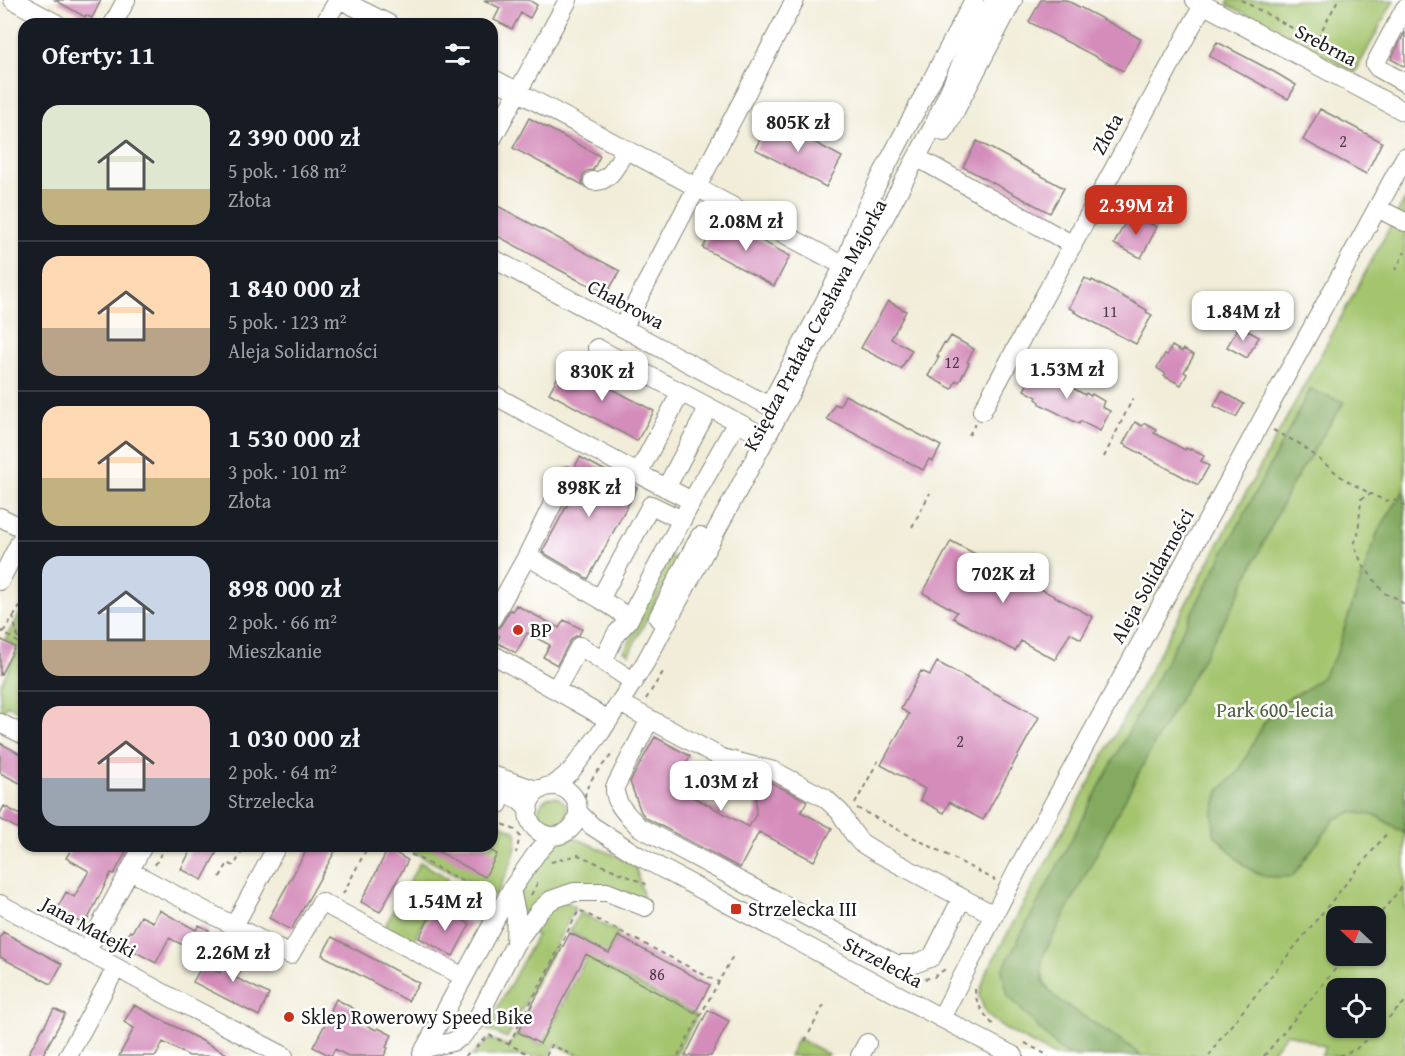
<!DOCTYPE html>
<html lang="pl">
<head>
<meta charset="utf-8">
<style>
  body { margin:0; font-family:"Gentium Book Plus",serif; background:#20242c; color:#f1f3f6; height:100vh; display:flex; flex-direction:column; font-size:22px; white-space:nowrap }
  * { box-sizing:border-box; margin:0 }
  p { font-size:20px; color:#9ea1a6 }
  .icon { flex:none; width:33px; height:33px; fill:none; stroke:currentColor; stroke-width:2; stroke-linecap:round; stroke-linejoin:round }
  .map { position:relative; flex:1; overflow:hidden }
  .drawer { position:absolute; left:18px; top:18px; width:480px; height:834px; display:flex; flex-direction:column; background:#171b24; border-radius:18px; box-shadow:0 2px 4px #0004 }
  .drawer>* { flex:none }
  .needle { width:39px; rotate:292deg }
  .fabs { position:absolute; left:1326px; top:906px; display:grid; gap:12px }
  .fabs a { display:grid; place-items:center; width:60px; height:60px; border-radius:12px; background:#171b24; box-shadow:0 2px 4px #0004; font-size:30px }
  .price { position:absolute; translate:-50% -51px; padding:0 14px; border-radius:12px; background:#fff; color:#222; font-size:20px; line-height:39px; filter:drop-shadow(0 2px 3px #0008) }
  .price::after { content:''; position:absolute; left:50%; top:36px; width:18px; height:14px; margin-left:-9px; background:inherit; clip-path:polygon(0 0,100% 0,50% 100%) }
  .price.on { background:#c8321e; color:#fff }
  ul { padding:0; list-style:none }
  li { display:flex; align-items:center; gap:18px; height:150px; padding:0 24px }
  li+li { border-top:2px solid #363941 }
  li span { display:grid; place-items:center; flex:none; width:168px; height:120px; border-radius:18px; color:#555 }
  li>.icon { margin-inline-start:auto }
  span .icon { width:72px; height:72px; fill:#fffc; stroke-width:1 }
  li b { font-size:26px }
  h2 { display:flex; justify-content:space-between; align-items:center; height:72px; padding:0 24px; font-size:26px }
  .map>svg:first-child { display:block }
  .green { fill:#a4c56e; stroke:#607045; stroke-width:1.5; fill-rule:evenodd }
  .forest { fill:#83aa61; stroke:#50633e; stroke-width:1.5 }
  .building { fill:#d48cba }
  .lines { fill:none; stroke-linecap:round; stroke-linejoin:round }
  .minor-casing { stroke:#86847a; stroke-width:20 }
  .path { stroke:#86847a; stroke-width:2; stroke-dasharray:4.5 4.5; stroke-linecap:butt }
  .minor { stroke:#fff; stroke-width:18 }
  .poi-dot { fill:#c8321e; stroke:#fff; stroke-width:2 }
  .labels { text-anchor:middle; stroke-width:5; stroke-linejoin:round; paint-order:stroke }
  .number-label { font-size:16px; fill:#4a3844 }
  .street-label { font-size:20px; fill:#1c1c1c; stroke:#fff }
  .poi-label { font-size:20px; fill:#1c1c1c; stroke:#fff; text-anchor:start }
  .park-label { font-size:20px; fill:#52603d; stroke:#fff }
</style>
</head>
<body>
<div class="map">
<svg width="1405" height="1056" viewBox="0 0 1405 1056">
  <rect width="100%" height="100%" fill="#fff"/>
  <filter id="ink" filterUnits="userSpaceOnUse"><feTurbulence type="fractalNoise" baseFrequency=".0167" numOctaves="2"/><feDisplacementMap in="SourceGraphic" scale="12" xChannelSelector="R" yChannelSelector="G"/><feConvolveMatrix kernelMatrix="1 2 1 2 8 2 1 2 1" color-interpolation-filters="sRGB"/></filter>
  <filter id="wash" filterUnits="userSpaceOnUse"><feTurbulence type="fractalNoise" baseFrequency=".008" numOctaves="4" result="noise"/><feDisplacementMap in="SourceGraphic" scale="24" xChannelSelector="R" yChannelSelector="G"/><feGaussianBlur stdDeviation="1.35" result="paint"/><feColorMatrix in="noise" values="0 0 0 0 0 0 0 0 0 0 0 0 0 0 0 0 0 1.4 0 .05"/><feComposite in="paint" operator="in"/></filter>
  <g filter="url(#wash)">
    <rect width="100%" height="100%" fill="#f1edd9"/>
    <!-- green -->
    <path class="green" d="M1229,0H1394L1355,73L1227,4Z
      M1405,199V1056H1321L1326,1047L1287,1033L1269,1056H1196L1192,1053L1190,1056H1055L1003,1028L986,1014L979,996L985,975ZM1336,916H1376V956H1336ZM1336,988H1376V1028H1336Z
      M674,557L676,562L629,654L624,651L636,629L638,621L667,558Z
      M24,607V618L17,632L24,635V714L7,705L1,716L0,685L19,649L5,639Z
      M539 811a14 14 0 1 1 28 0a14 14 0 1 1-28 0Z
      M492,819L516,832C520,853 504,877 496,896L402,846H492Z
      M573,837L635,864L644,899L608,888L530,910L521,915L519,897L546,848L558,840Z
      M420,862L448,878L413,942L385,926Z
      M560,895L575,908L507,1038L486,1029L537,935L528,931Z
      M580,912L619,933L602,965L697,1016L675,1056H579L556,1044L549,1056H471L490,1039L509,1046L517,1033L542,1045L593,945L570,931Z
      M798,1038L828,1054L827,1056H789Z"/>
    <!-- forest -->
    <path class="forest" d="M1310,390L1344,402L1290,488L1232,608L1157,738L1042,958V971L1044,983L1055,998L1127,1044L1141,1056H1071L1060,1050L1008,996L1002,970Z
      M1405,489V834L1377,816L1352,812L1335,819L1292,877C1283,876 1270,878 1263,876C1245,870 1226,847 1214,834L1213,814L1219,791L1239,771L1263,724L1285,700L1303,691L1322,677L1336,655L1347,620L1378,531Z"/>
    <g id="blocks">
      <!-- building -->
      <path class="building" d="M55,0H101L92,18L86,15L85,17Z
        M484,0H529L537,5L530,18L521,13L512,29L494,20L500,8Z
        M1041,0H1066L1141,39L1123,71L1029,22Z
        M1405,32V67L1391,59Z
        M1217,42L1276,73L1296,85L1288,99L1209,56Z
        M1320,109L1382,142L1366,174L1303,140Z
        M529,118L600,156L593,170L587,171L583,175L582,181L583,185L513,148Z
        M771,119L842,157L826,187L755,149Z
        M977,141L1064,188L1050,213L963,167Z
        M492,203L620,271L607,293L578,280L492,233Z
        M1130,213L1157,227L1141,258L1114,244Z
        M719,218L790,256L774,286L703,248Z
        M1085,278L1091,282L1092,280L1133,302L1147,310L1146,312L1152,315L1136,344L1074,312L1075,311L1069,308Z
        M888,301L906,311L891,339L912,350L901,369L861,348Z
        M1239,326L1259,337L1247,358L1227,347Z
        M951,336L974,349L967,362L969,363L959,382L956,380L952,389L928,376L939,357L937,356L944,343L946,344Z
        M1172,346L1182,352L1183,349L1194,355L1184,372L1187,374L1181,385L1164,376L1166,374L1157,368L1165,354L1167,355Z
        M565,364L654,411L637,441L549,393Z
        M1036,368L1043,372L1045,369L1057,375L1055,378L1085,395L1086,393L1091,396L1092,394L1104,401L1102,407L1110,411L1100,431L1080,421L1079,424L1040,404V402L1036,399L1037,397L1024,390Z
        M1222,391L1244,404L1236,417L1214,406Z
        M845,395L941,446L933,461L929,459L923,470L827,419L835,404L840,406Z
        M1135,422L1142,426L1145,423L1156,429L1154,433L1185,450L1186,448L1190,450L1191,449L1204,456L1201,461L1209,466L1198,485L1123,444Z
        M580,457L637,488L588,579L542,552L571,498L569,497L578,475L575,467Z
        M951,541L1093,617L1081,639L1070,633L1055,660L1021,641L1015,651L953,618L957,612L923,593Z
        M516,605L559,628L564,620L582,629L579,635L574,637L570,641L557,665L543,657L550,645L527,633L516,653L496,642L500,636L492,632V630L497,629L501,625L510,610L513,611Z
        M0,639L15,647L0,676Z
        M937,662L1039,717L983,820L949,802L944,813L920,800L925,789L881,765L909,714L901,709L921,671L930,675Z
        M655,737L690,756L674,787L749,827L756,814V798L765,782L769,784L770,782L807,801L801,812L832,828L814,861L759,832L740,868L646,818L641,812L630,782Z
        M0,743L24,756V785L0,773Z
        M4,806L24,817V832L0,819V814Z
        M73,846H129L114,874L111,873L85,925L57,909L66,892L74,897L89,871L66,858Z
        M193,846H220L202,880L181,869Z
        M309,846H338L291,930L269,918Z
        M428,846H483L497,854L485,877Z
        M388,849L408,860L380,912L361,902Z
        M159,910L196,930L199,925L209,930L197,952L169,938L156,963L126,947L124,941L130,931L132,932L141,916L153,922Z
        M445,911L470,924L453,956L419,938L431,914L441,919Z
        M3,932L62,964L51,984L0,957V938Z
        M570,933L609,953L618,936L710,985L695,1013L586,954L540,1044L518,1032Z
        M332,937L419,983L408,1001L322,955Z
        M235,944L250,952L236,978L269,994L259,1016L193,982L203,964L220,973Z
        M336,999L358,1011L354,1018L376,1030L378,1028L392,1035L386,1047L388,1048L384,1056H348L335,1049L331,1056L313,1047L332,1011L331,1010Z
        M134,1005L168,1023L231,1056H189L163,1042L156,1056H119L134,1028L124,1022Z
        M54,1009L65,1014L42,1056H27Z
        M708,1010L729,1021L711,1056H685Z"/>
    </g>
  </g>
  <g filter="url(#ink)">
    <use href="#blocks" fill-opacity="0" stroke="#86847a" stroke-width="1.5"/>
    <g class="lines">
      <defs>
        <path id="minor" d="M13,0L57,24
          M341,0L389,24
          M1195,0L1405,112
          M1405,8L1375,64L1378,68L1405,83
          M113,24L126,0
          M324,24L338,0
          M492,78L844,266L859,224L877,184L974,0
          M944,132L1013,0
          M492,139L568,0
          M927,163L1073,245
          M593,181C611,183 618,161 626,149
          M1377,208L1405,222
          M492,258L769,406
          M623,328L795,0
          M597,348L756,432
          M681,392L642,466L641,471L643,476L692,501L737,422
          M492,394L643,476
          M772,401L849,256
          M982,411L1203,5
          M666,488L709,407
          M0,517L24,529
          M527,556L567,475
          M0,581L24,534
          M600,599L651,505L682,520
          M658,618L679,576L700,536
          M492,619L527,556L600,599L619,611L628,621
          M492,654L609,720
          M603,661L616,634L628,621L692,501
          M556,689L580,646L634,682
          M620,703L722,758L774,771L825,798L840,812L851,830L860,842L876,852L994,915
          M650,719L615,787C614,804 628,815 639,827L896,964H914L932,957L962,898
          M0,723L24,735
          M492,775L530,788L540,790
          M492,783L521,802L529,810
          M553,786L571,771L601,732L645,663L933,127L966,53L994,0
          M528 811a25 25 0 1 1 50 0a25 25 0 1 1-50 0Z
          M492,800L499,804
          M578,812L592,826L637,855L941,1018L1014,1056
          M277,846L234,926L290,955L321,902L464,977
          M130,871L234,926
          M511,890L516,913L515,944
          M0,904L174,999L284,1056
          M86,952L143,846
          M941,1018L1022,861L1405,157
          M425,1048L452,1042L461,1037L476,1021L515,944L539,911L551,900L574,892H607L645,907
          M422,1054L511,890L536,854L552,836
          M68,1056L116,968
          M860,1056L867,1043"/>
      </defs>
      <!-- minor casing -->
      <use href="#minor" class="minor-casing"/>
      <!-- path -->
      <path class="path" d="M1241,0L1316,41L1338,0
        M1395,270L1405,252
        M1273,430L1300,444L1344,479L1371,494
        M969,435L975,424
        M1104,457L1133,398
        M1405,506L1392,499L1386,501L1371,494L1361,499L1358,535L1354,544L1362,564L1384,593L1396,598L1405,605
        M912,527L930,493
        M13,616L19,643
        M0,630L20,644L24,650
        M3,632L24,601
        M646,699L663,672
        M585,797C587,779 603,766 614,752
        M855,804L879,759
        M857,808L995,880
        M495,820L515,830L520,836L516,853
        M395,846L491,896
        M551,862L578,855L646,884
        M155,865L165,846
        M220,877L228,863L234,866L245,846
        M343,894L368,846
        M531,895L538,882
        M1376,919L1405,883
        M916,981L934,977L948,967
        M975,989C975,1004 985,1015 994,1026
        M805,1041L826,1001
        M1025,1043L1049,1056
        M509,1044L579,910L718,982
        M476,1047L489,1035L533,1056
        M465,1056L471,1051
        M546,1056L552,1045L574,1056
        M678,1056L734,954
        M1209,1056L1220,1039L1387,833
        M1264,1056L1346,956
        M1339,1056L1356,1049L1405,1002"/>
      <!-- minor -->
      <use href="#minor" class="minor"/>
    </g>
  </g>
  <!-- markers -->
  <g class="poi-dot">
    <circle cx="518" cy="630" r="6"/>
    <rect x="730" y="903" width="12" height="12" rx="3"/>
    <circle cx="289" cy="1017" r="6"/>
  </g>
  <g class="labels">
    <!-- number labels -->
    <g class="number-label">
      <text x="1343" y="147">2</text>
      <text x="1110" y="317">11</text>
      <text x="952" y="368">12</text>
      <text x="960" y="747">2</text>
      <text x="657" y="980">86</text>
    </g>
    <!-- street labels -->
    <g class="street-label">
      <text transform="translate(1326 45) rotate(28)" y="7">Srebrna</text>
      <text transform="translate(1107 134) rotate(-62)" y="7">Złota</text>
      <text transform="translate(626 304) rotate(28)" y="7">Chabrowa</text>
      <text transform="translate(815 325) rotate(-62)" y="7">Księdza Prałata Czesława Majorka</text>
      <text transform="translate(1152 576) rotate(-61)" y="7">Aleja Solidarności</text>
      <text transform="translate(89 927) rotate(29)" y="7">Jana Matejki</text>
      <text transform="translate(883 962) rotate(28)" y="7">Strzelecka</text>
    </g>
    <!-- poi labels -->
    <g class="poi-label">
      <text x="530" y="637">BP</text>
      <text x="748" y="916">Strzelecka III</text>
      <text x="301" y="1024">Sklep Rowerowy Speed Bike</text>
    </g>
    <!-- park labels -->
    <g class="park-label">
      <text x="1275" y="717">Park 600-lecia</text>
    </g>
  </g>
</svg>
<div class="fabs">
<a><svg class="needle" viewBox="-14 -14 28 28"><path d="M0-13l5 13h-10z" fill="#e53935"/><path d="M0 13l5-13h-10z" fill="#9ea1a6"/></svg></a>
<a><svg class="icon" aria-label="locate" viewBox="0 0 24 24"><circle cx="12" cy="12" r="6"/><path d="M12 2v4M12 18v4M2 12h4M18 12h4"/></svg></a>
</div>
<b class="price" style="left:798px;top:153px">805K zł</b>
<b class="price on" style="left:1136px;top:236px">2.39M zł</b>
<b class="price" style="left:746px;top:252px">2.08M zł</b>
<b class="price" style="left:1243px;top:342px">1.84M zł</b>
<b class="price" style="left:1067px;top:400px">1.53M zł</b>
<b class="price" style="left:602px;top:402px">830K zł</b>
<b class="price" style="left:589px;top:518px">898K zł</b>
<b class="price" style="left:1003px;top:604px">702K zł</b>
<b class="price" style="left:721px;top:812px">1.03M zł</b>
<b class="price" style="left:445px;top:932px">1.54M zł</b>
<b class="price" style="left:233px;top:983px">2.26M zł</b>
<section class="drawer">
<h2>Oferty: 11<svg class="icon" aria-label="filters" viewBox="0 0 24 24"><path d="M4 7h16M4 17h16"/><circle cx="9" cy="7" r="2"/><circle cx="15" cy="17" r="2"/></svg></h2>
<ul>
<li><span style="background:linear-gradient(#dfe7d0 70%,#c2b280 0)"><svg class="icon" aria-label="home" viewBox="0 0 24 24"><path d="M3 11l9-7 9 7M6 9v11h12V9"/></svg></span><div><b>2 390 000 zł</b><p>5 pok. · 168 m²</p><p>Złota</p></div></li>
<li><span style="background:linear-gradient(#ffd9b3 60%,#b9a48a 0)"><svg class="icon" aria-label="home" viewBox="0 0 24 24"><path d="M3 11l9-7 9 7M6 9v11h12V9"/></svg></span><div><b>1 840 000 zł</b><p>5 pok. · 123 m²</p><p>Aleja Solidarności</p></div></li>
<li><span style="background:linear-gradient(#ffd9b3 60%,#c2b280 0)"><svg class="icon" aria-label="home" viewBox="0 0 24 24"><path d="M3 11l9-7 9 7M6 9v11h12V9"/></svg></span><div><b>1 530 000 zł</b><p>3 pok. · 101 m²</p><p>Złota</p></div></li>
<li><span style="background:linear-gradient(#c9d6e8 70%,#b9a48a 0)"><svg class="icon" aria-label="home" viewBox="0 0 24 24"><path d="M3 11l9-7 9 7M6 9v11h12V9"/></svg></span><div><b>898 000 zł</b><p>2 pok. · 66 m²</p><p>Mieszkanie</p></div></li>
<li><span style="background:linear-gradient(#f6c9c9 60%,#9aa5b1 0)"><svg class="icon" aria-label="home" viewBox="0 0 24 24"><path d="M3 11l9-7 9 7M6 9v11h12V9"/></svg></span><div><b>1 030 000 zł</b><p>2 pok. · 64 m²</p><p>Strzelecka</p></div></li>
</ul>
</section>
</div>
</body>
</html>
